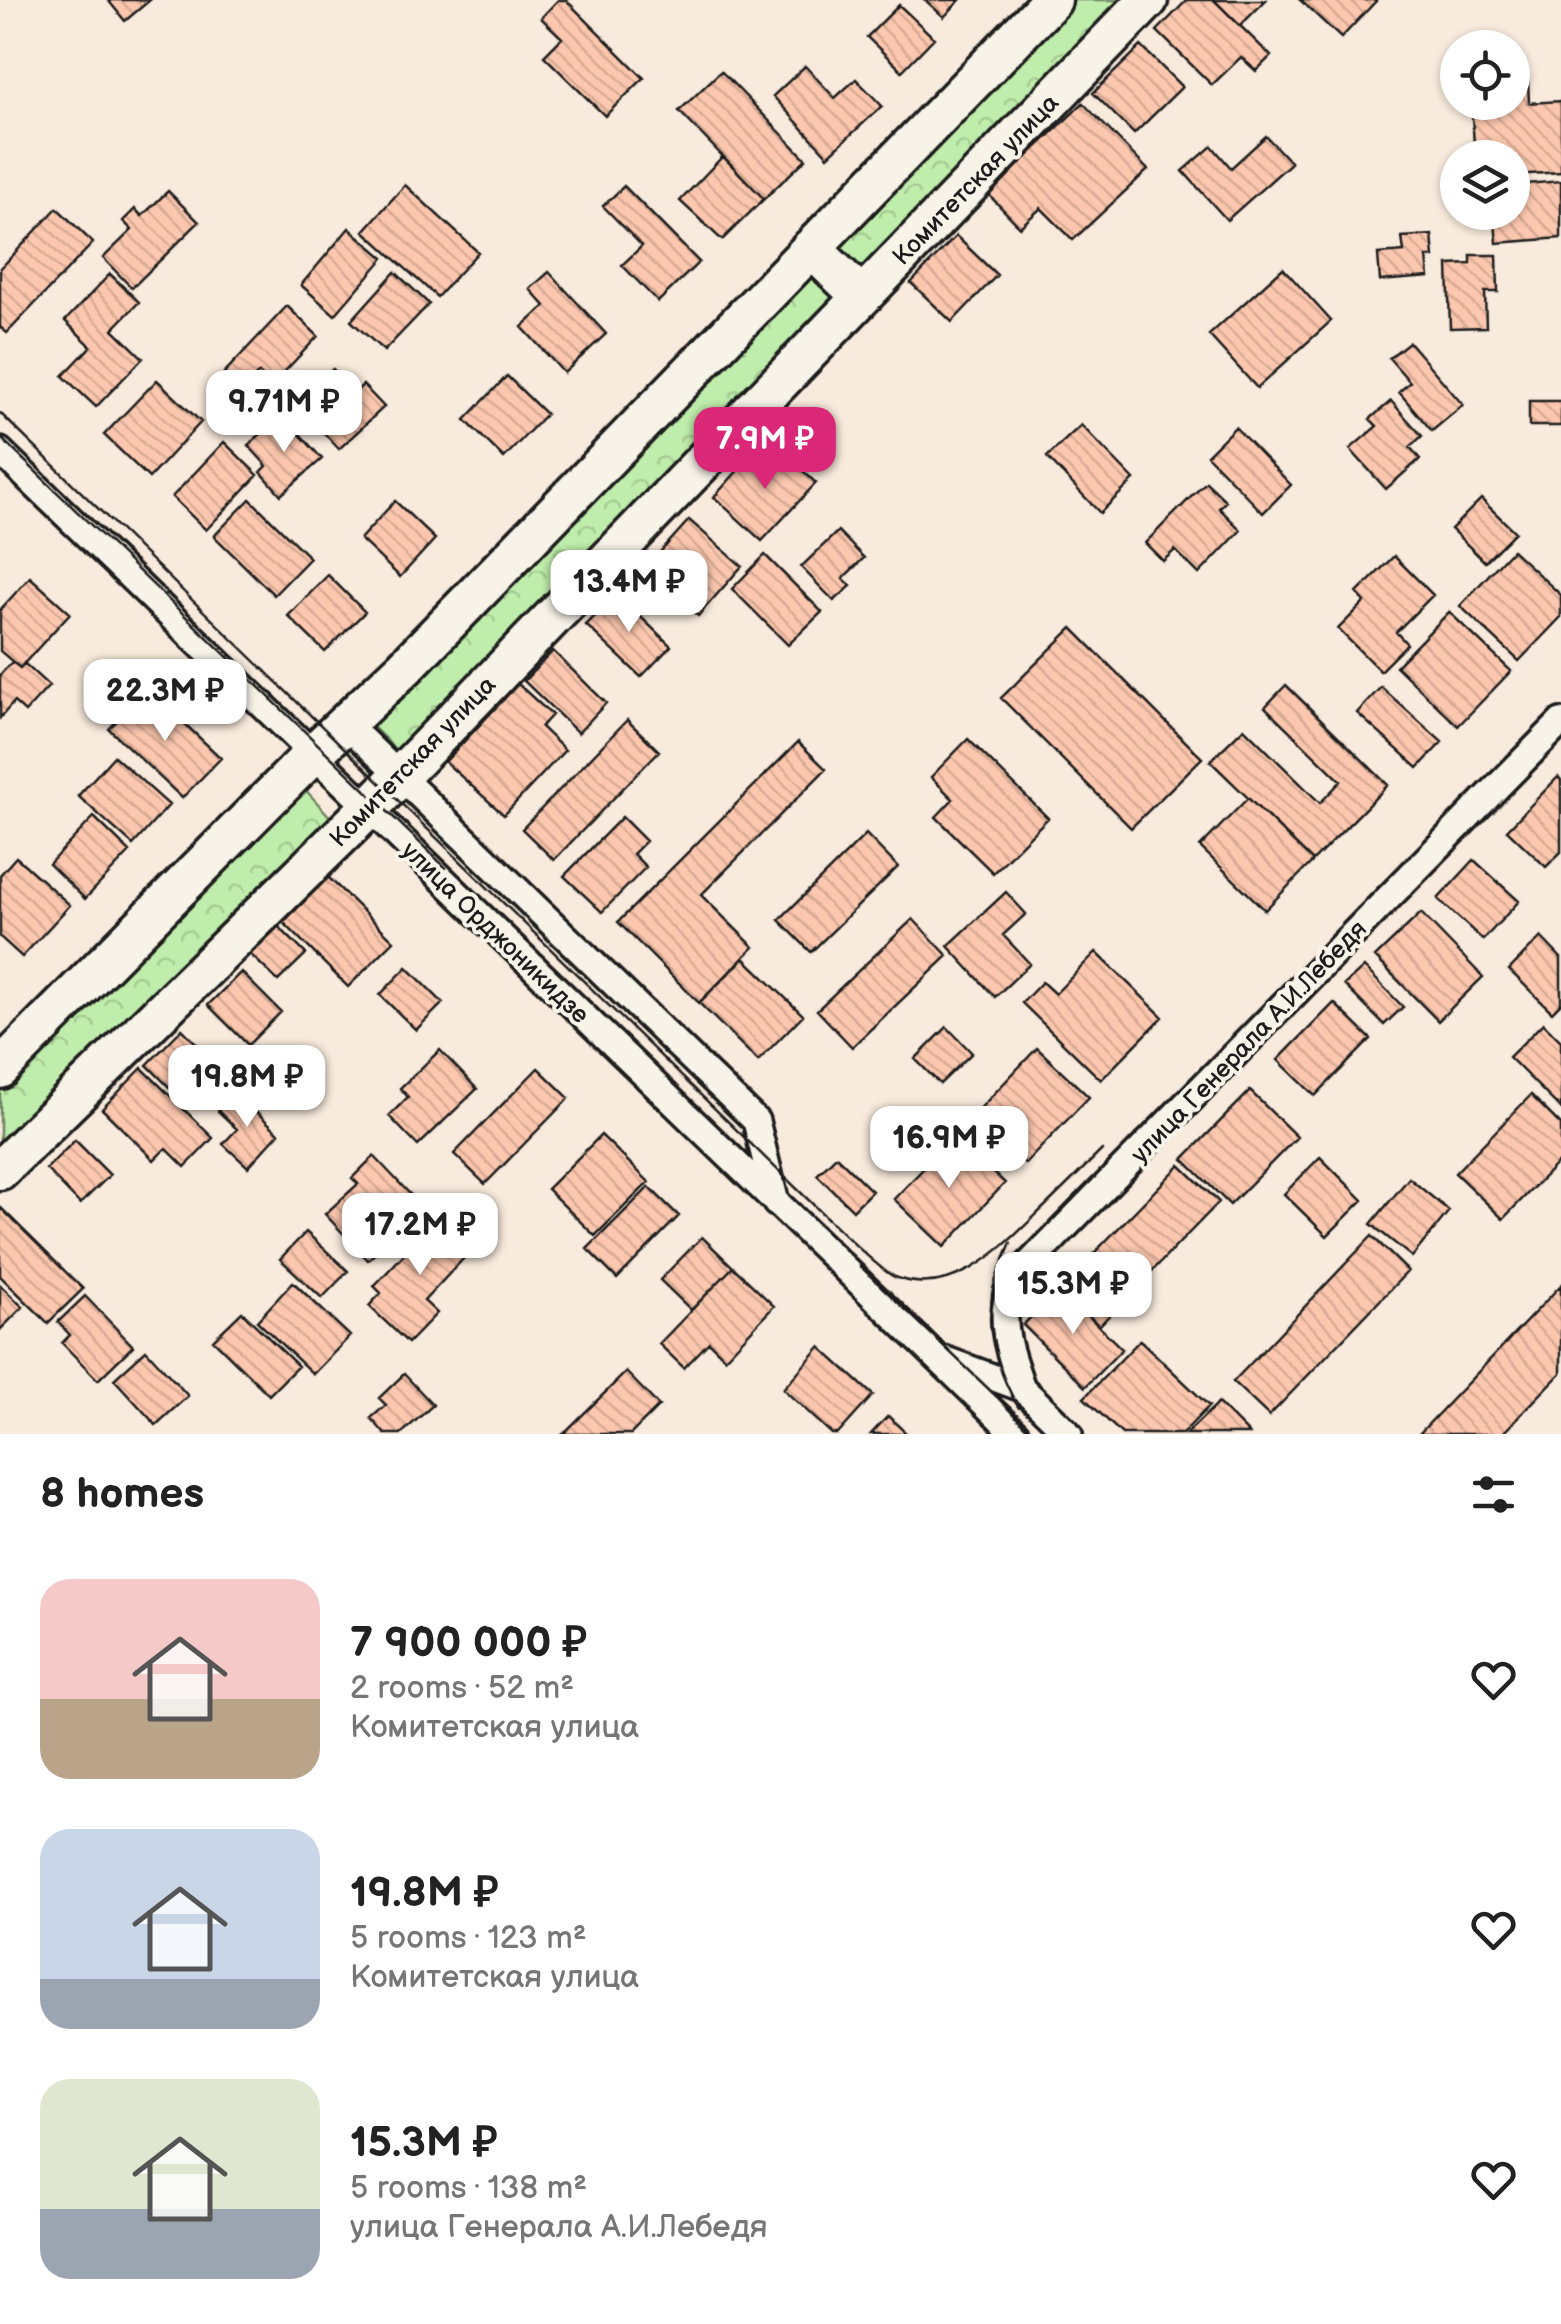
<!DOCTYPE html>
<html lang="en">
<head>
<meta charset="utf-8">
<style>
  body { margin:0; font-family:"Balsamiq Sans",sans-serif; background:#f2f2f2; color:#222; height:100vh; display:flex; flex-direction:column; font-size:38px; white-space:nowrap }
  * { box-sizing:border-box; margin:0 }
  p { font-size:32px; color:#767676 }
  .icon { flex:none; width:55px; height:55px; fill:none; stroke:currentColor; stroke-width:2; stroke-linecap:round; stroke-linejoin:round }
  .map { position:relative; height:1434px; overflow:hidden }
  .drawer { display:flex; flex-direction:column; background:#fff; flex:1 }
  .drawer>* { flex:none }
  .buttons { position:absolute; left:1440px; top:30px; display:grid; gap:20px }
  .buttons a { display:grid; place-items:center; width:90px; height:90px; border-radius:50%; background:#fff; box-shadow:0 2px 8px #0004; font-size:50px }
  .price { position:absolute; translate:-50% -85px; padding:0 22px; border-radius:20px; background:#fff; color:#222; font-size:32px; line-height:65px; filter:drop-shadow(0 2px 5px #0008) }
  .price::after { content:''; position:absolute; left:50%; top:60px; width:30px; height:22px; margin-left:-15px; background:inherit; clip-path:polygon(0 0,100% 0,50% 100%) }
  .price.selected { background:#db2777; color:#fff }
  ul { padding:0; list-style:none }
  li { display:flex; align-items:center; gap:30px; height:250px; padding:0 40px }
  li span { display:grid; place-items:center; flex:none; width:280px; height:200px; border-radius:30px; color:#555 }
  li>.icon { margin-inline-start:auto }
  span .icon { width:120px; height:120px; fill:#fffc; stroke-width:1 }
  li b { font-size:42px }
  h2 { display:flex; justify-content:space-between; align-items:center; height:120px; padding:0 40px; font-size:42px }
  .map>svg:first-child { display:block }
  .forest { fill:url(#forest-crowns); stroke:#6e8464; stroke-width:2.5 }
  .building { fill:url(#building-back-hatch); stroke:#1c1c1c; stroke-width:2.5 }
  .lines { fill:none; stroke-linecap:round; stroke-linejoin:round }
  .street-casing { stroke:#1c1c1c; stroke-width:32 }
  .secondary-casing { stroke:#1c1c1c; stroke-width:45 }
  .street { stroke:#f7f3e8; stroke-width:25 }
  .secondary { stroke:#f7f3e8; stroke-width:38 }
  .tram { stroke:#1c1c1c; stroke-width:2.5 }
  .labels { text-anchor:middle; stroke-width:8; stroke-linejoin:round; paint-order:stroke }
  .street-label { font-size:25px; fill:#1c1c1c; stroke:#f7f3e8 }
</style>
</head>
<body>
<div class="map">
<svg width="1561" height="1434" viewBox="0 0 1561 1434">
  <defs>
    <pattern id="forest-crowns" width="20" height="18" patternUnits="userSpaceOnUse" patternTransform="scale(2.5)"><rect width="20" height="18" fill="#bfedab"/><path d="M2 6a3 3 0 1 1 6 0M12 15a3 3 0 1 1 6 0" fill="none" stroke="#a4cb93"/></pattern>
    <pattern id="building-back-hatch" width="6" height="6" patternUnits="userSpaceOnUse" patternTransform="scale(2.5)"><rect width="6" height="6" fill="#fcc7ae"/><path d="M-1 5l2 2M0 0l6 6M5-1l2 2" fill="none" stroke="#d7aa95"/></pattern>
  </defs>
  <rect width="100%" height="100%" fill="#f8eadc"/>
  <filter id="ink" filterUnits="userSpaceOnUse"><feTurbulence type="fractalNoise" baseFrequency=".01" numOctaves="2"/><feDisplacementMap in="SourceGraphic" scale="20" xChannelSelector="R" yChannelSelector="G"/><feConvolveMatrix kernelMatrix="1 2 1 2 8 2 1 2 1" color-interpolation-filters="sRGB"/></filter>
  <g filter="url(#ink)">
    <!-- forest -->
    <path class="forest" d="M1074,0H1128L399,753L368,722Z
      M302,786L331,818L0,1145V1087Z"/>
    <!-- building -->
    <path class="building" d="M108,0H150L125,21Z
      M558,0H566L644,78L605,116L544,56L562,38L541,18Z
      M925,0H960L944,17Z
      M1187,0H1214L1271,56L1256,71L1241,57L1212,85L1157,31Z
      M1214,0H1266L1240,26Z
      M1300,0H1375L1376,1L1341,38Z
      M899,5L934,38L902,71L867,37Z
      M1141,46L1182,87L1134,134L1093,93Z
      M805,66L835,98L856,79L882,106L828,156L773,96Z
      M721,71L806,159L764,199L679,111Z
      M1528,81L1529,103L1561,101V172L1512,175V158H1475L1471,102H1512V82Z
      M1083,103L1148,170L1073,240L1041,208L1020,227L988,194Z
      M1266,136L1291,163L1227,220L1183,171L1212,146L1231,168Z
      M723,156L764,199L722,240L680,201Z
      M1561,181V238L1497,243L1494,212H1512V185Z
      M405,185L478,252L437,297L364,231Z
      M624,186L699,262L658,302L622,265L642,246L603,206Z
      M168,191L199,222L132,288L103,258L132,230L123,221L135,209L142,216Z
      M57,208L93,243L7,333L0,327V269Z
      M349,228L384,258L335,315L301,285Z
      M1432,235L1434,257H1427L1429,277L1380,281L1378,254L1404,252L1402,237Z
      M956,236L997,275L952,322L911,283Z
      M1471,255H1497L1498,292H1485L1486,327L1450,328L1448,265L1471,264Z
      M1283,268L1331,321L1257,388L1209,335Z
      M395,272L429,304L384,351L351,321Z
      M549,272L606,334L564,373L522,327L545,306L530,289Z
      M110,274L139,302L113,329L143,358L96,407L63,376L91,346L65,321Z
      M287,306L318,336L272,385L259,373L242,390L224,373Z
      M1409,342L1463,405L1432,431L1399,392L1410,382L1389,358Z
      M333,369L355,392L363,385L384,407L339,449L296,403Z
      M507,376L546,414L504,458L465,420Z
      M157,380L201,422L149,478L104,435Z
      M1391,401L1422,436L1410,447L1420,459L1386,489L1350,449L1377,426L1370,419Z
      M1529,401H1561V426H1529Z
      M283,415L322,459L281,495L261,472L267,466L248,445Z
      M1081,425L1134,480L1100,513L1047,457Z
      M1235,427L1291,485L1263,513L1207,455Z
      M224,442L258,475L206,530L172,497Z
      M776,446L816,483L762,541L714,497L751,456L760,464Z
      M1206,482L1226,501L1219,508L1241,530L1199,574L1175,550L1163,561L1145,543Z
      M250,499L310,558L274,595L214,536Z
      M1481,499L1515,532L1485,562L1451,529Z
      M395,501L435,539L400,577L360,539Z
      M689,520L742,566L698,616L645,569Z
      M838,531L864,558L843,578L851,586L834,601L801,567Z
      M1512,550L1561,595V617L1519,661L1460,606Z
      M765,555L822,612L788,645L732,589Z
      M1394,556L1433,595L1396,632L1407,644L1380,671L1338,629L1365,602L1357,593Z
      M328,575L365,612L325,652L288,616Z
      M30,577L70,613L20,668L0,651V610Z
      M617,594L671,646L641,677L586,625Z
      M1449,612L1511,671L1458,726L1396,666Z
      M1072,628L1202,758L1131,828L1001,698Z
      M553,651L606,703L578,733L524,681Z
      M12,662L20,668L24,663L49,686L25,712L14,702L0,718V675Z
      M518,684L552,715L541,727L565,750L504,815L445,762Z
      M1286,685L1388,785L1313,861L1210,761L1244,728L1320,803L1341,781L1265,707Z
      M1381,687L1442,742L1418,768L1357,713Z
      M148,689L221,758L182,798L109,729Z
      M627,720L659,751L554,860L522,829Z
      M968,739L1048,818L993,873L936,817L953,799L931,777Z
      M798,742L826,769L701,895L754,947L699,1003L618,922Z
      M114,756L169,805L133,845L78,796Z
      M1558,777L1561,780V852L1546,867L1507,830Z
      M1248,798L1313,861L1265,910L1200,847Z
      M94,817L130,852L85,899L49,864Z
      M622,817L646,841L633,854L646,867L602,912L564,876Z
      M866,834L898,867L811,952L779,920Z
      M16,857L70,905L22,957L0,937V875Z
      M1474,860L1519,901L1483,940L1438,899Z
      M328,877L394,941L348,987L283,922Z
      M1006,892L1026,914L1003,935L1030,964L995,997L948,946Z
      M1421,913L1483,977L1438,1021L1375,957Z
      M913,919L948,956L852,1047L817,1010Z
      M278,926L306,954L278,981L250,954Z
      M1541,937L1561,958V1003L1552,1012L1509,970Z
      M1096,952L1163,1017L1101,1080L1022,1003L1042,982L1055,994Z
      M744,958L803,1015L758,1061L699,1003Z
      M407,967L443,1003L416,1030L380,995Z
      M1364,967L1403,1007L1384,1025L1344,985Z
      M241,972L281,1012L248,1045L208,1005Z
      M1334,1003L1371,1039L1315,1096L1278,1060Z
      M1543,1023L1561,1041V1109L1509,1057Z
      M947,1027L972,1053L940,1084L915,1059Z
      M182,1029L218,1065L182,1100L147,1065Z
      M1037,1048L1089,1097L1025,1164L974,1115Z
      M440,1050L477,1089L418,1146L389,1116L408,1097L400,1088Z
      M142,1068L213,1138L185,1167L166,1148L154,1160L102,1109Z
      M538,1068L569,1098L485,1184L454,1154Z
      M1250,1091L1297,1137L1230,1205L1183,1159Z
      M235,1092L279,1133L248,1167L223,1144L237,1129L218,1111Z
      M1531,1095L1561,1125V1159L1503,1219L1455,1173Z
      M601,1135L649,1182L595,1236L547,1189Z
      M955,1136L1005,1183L944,1247L894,1199Z
      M75,1140L110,1175L80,1204L46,1169Z
      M374,1156L423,1208L368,1260L325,1214L358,1184L352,1178Z
      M836,1156L872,1191L853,1210L817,1175Z
      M1320,1157L1363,1200L1327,1236L1284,1194Z
      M1180,1165L1219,1202L1099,1326L1060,1288Z
      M1409,1178L1449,1211L1412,1257L1371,1224Z
      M649,1187L679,1216L617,1279L587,1249Z
      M0,1207L83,1289L48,1323L0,1276Z
      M442,1214L476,1245L424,1301L437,1313L408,1343L369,1306L381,1293L374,1286Z
      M306,1232L348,1271L322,1298L280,1259Z
      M1372,1236L1408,1271L1269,1416L1233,1382Z
      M702,1237L733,1267L691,1310L660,1280Z
      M733,1267L774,1306L725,1358L709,1342L684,1368L659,1344Z
      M293,1282L350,1336L313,1374L257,1321Z
      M0,1285L23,1307L0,1330Z
      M1561,1285V1373L1502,1434H1419Z
      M1060,1288L1122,1349L1085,1387L1023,1325Z
      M85,1296L133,1346L98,1380L62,1343L70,1335L58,1322Z
      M242,1312L298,1366L269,1395L213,1340Z
      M1140,1340L1209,1406L1182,1434H1122L1084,1398Z
      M820,1347L873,1395L838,1434H832L783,1389Z
      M146,1350L188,1396L156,1425L114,1379Z
      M626,1372L659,1406L631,1434H563Z
      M404,1374L433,1405L401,1434H385L371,1418L386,1405L379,1398Z
      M1218,1403L1249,1434H1186Z
      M888,1416L907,1434H871Z"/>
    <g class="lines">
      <defs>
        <path id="street" d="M0,451L1016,1434
          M345,723L756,1121L776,1203
          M943,1359L1022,1388L1069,1434
          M1022,1388C1013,1362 1001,1332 1006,1305C1007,1294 1015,1283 1019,1274L1561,722"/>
        <path id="secondary" d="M811,248L861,296
          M0,1069L312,755L405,667L1052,0
          M0,1170L368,809L1148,0"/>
      </defs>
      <!-- street casing -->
      <use href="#street" class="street-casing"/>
      <!-- secondary casing -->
      <use href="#secondary" class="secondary-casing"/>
      <!-- street -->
      <use href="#street" class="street"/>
      <!-- secondary -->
      <use href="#secondary" class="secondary"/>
      <!-- tram -->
      <path class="tram" d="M0,413L825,1216C839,1229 880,1271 895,1277C954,1300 1004,1246 1041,1210C1062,1190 1082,1170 1102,1150
        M0,437L446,868
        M1011,1243C1005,1259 994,1278 992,1295C988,1335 998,1374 1019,1408
        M860,1266L997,1397L1032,1434"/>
    </g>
  </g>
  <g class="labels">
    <!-- street labels -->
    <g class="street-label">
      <text transform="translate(975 179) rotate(-46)" y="9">Комитетская улица</text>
      <text transform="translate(412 761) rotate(-46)" y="9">Комитетская улица</text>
      <text transform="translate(496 932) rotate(44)" y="9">улица Орджоникидзе</text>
      <text transform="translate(1248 1041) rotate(-46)" y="9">улица Генерала А.И.Лебедя</text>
    </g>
  </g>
</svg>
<div class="buttons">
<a><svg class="icon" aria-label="locate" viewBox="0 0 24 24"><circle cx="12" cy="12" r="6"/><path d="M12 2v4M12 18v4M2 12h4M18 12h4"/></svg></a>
<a><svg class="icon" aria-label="layers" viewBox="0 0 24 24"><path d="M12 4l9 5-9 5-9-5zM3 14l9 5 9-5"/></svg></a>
</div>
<b class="price" style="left:284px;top:455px">9.71M ₽</b>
<b class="price selected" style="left:765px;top:492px">7.9M ₽</b>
<b class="price" style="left:629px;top:635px">13.4M ₽</b>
<b class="price" style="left:165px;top:744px">22.3M ₽</b>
<b class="price" style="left:247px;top:1130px">19.8M ₽</b>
<b class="price" style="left:949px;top:1191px">16.9M ₽</b>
<b class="price" style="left:420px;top:1278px">17.2M ₽</b>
<b class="price" style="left:1073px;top:1337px">15.3M ₽</b>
</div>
<section class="drawer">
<h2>8 homes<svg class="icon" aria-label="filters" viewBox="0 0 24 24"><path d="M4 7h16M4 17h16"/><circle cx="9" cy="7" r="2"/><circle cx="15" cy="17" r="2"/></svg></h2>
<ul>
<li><span style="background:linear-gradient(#f6c9c9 60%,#b9a48a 0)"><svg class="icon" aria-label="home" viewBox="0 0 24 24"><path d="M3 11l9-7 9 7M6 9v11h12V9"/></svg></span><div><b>7 900 000 ₽</b><p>2 rooms · 52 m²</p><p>Комитетская улица</p></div><svg class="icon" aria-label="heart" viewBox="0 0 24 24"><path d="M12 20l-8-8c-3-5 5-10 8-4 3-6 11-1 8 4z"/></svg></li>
<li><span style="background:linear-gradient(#c9d6e8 75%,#9aa5b1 0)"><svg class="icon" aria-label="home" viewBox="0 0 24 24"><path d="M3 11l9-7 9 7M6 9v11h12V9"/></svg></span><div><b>19.8M ₽</b><p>5 rooms · 123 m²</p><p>Комитетская улица</p></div><svg class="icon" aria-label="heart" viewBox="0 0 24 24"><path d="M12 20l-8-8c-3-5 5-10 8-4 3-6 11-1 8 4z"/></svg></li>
<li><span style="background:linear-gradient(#dfe7d0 65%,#9aa5b1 0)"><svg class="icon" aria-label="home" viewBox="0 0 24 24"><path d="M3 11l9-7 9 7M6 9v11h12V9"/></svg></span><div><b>15.3M ₽</b><p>5 rooms · 138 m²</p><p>улица Генерала А.И.Лебедя</p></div><svg class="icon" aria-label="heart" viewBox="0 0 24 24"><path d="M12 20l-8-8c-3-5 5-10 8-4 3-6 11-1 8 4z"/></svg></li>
</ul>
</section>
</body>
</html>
